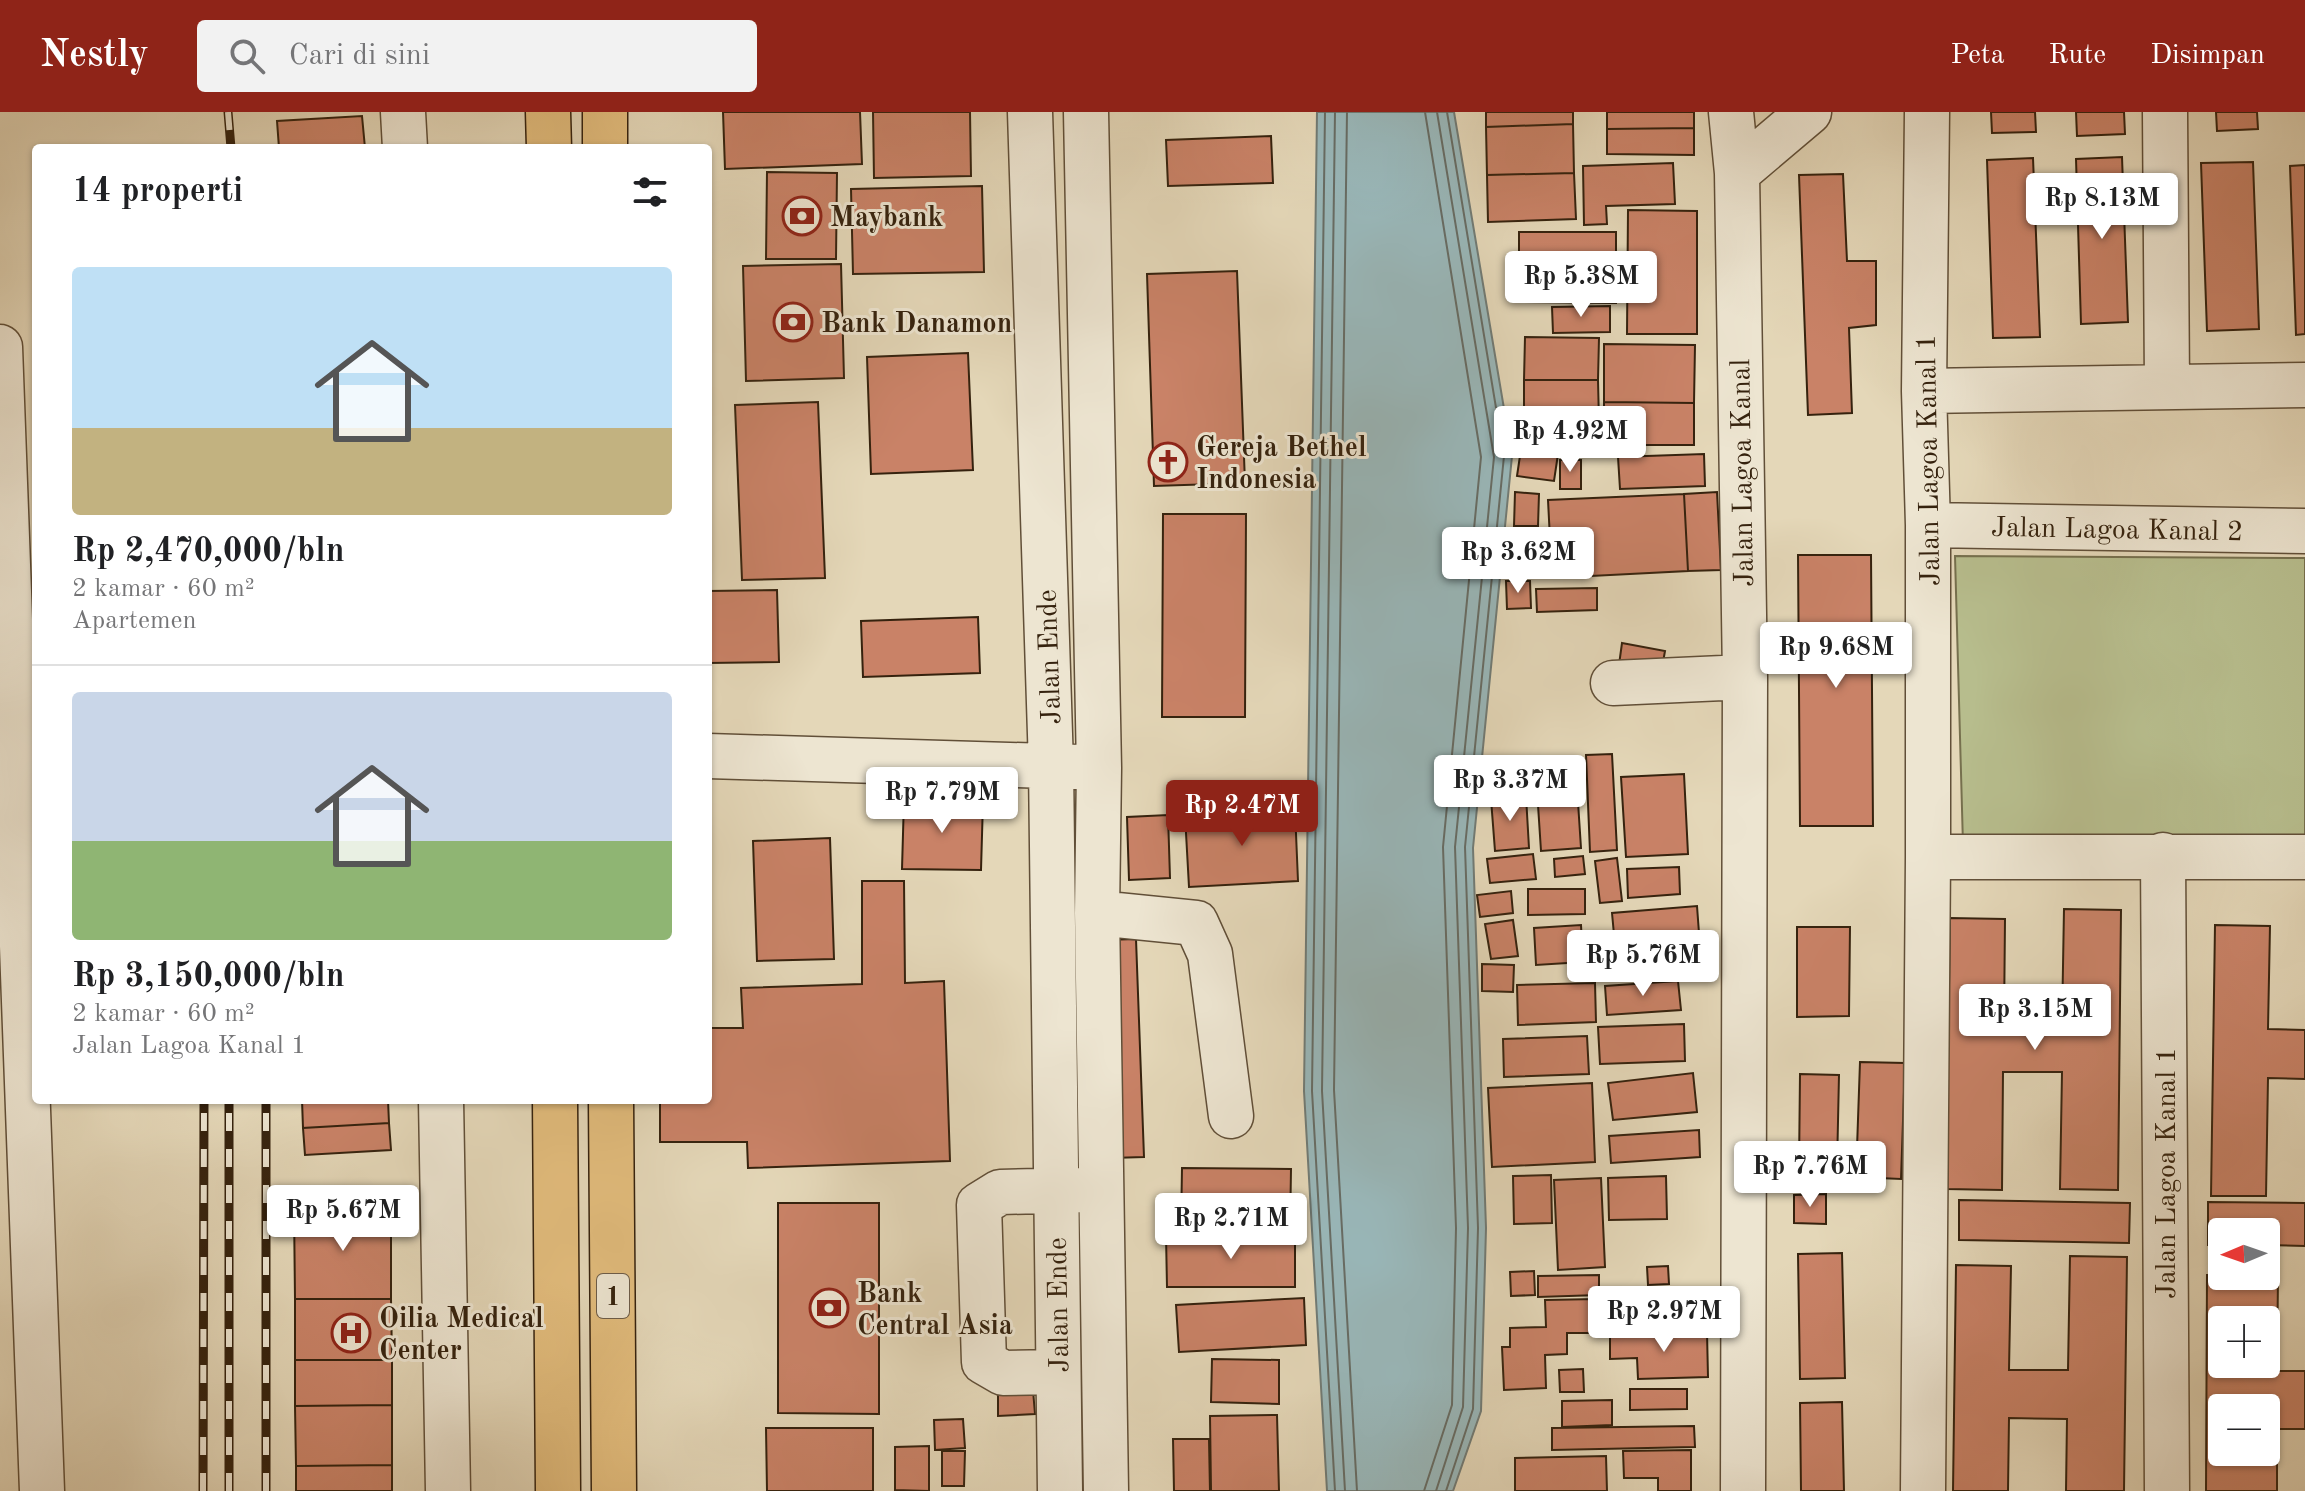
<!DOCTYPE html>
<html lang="id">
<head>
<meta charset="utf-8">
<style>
  body { margin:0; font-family:"Old Standard TT",serif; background:#f2f2f2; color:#202124; height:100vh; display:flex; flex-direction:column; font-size:30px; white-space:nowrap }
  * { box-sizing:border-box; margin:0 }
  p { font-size:26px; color:#757577 }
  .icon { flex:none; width:44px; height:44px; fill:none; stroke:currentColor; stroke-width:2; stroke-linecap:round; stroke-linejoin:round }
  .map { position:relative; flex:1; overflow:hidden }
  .sheet { position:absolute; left:32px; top:32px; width:680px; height:960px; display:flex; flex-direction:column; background:#fff; border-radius:8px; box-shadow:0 2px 6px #0004 }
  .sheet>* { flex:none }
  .needle { width:52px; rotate:268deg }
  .fabs { position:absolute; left:2208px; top:1106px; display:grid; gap:16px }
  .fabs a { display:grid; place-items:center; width:72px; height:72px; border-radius:8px; background:#fff; box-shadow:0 2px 6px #0004; font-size:40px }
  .price { position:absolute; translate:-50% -68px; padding:0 18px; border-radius:8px; background:#fff; color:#222; font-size:26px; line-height:52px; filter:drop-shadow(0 2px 4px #0008) }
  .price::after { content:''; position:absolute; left:50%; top:48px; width:24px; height:18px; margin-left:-12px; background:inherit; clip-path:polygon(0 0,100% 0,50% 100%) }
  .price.current { background:#8f2418; color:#fff }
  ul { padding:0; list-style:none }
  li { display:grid; align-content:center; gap:16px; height:424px; padding:0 40px }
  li+li { border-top:2px solid #e0e0e0 }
  li span { display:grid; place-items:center; height:248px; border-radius:8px; color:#555 }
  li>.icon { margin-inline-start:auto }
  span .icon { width:144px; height:144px; fill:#fffc; stroke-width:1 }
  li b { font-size:34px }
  h2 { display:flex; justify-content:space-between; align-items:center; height:96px; padding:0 40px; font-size:34px }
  header { display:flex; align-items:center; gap:48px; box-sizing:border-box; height:112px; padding:0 40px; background:#8f2418; color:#fff }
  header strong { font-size:38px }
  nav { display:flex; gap:44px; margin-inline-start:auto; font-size:28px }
  .search { width:560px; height:72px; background:#f2f2f2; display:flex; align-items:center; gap:20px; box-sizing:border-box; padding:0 28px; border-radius:8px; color:#757577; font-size:30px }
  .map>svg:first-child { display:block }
  .green { fill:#b7bd8d; stroke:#76704e; stroke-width:2 }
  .water { fill:#99b7b9; stroke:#717b75; stroke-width:2 }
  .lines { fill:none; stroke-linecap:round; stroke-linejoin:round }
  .shore { stroke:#676c64; stroke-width:2 }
  .building { fill:#c98267; stroke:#35220e; stroke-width:2; fill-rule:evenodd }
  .minor-casing { stroke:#614f38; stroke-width:47 }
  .highway-casing { stroke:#35220e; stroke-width:47 }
  .minor { stroke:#ede5d1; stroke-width:44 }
  .highway { stroke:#e2bc7c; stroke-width:44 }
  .rail-casing { stroke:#35220e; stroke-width:9 }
  .rail { stroke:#ede5d1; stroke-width:6; stroke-dasharray:18; stroke-linecap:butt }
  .labels { text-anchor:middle; stroke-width:6; stroke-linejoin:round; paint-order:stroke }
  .shield { fill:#ede5d1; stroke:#6c5c48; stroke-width:2 }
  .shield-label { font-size:26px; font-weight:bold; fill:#35220e }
  .poi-label { font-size:28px; font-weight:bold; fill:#35220e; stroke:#ede5d1; text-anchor:start }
  .street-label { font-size:28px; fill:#35220e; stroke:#ede5d1 }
</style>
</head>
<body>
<header>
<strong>Nestly</strong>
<div class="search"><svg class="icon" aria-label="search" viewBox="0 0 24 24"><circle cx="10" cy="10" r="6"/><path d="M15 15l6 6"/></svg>Cari di sini</div>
<nav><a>Peta</a><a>Rute</a><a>Disimpan</a></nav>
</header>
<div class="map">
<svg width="2305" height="1379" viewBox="0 0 2305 1379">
  <rect width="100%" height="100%" fill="#e4d7b8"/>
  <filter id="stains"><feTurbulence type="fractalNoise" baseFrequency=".0025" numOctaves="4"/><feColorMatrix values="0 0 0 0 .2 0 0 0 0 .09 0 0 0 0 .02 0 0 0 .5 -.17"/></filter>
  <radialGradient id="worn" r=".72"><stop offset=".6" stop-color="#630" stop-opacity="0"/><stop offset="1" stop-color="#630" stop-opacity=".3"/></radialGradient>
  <!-- green -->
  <path class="green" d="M1955,444L2305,446V732L1963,733Z"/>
  <!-- water -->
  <path class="water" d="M1317,0H1454L1512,344L1473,736L1486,1116L1481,1299L1453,1379H1327L1304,979Z"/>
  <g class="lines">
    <!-- shore -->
    <path class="shore" d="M1325,0L1312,979L1335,1379
      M1335,0L1322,979L1345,1379
      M1347,0L1334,978L1357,1379
      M1424,1379L1452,1293L1456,1116L1443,735L1481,345L1425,0
      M1436,1379L1463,1295L1468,1116L1455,735L1494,345L1437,0
      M1446,1379L1473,1297L1478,1116L1465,735L1504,344L1447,0"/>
  </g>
  <!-- building -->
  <path class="building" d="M723,0H860L862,52L725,57Z
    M873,0H970L971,64L874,66Z
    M1486,0H1573V12L1486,15Z
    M1607,0H1694V16L1607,17Z
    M1991,0H2035L2036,20L1992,21Z
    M2076,0H2124L2125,22L2077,24Z
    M2216,0H2257L2258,17L2217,19Z
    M362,4L365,36H279L277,9Z
    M1573,12L1574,61L1487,63L1486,15Z
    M1694,16V43L1607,42V17Z
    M1271,24L1273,71L1168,74L1166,28Z
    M2122,45L2128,210L2081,212L2076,47Z
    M2033,46L2040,225L1993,226L1987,48Z
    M2253,50L2259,217L2207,219L2201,51Z
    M1673,51L1675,92L1606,94L1607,112L1584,113L1583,54Z
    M2305,53V222L2296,223L2290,54Z
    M767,60L837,61L836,147H766Z
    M1574,61L1576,107L1488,110L1487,63Z
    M1843,62L1847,149H1876V213L1849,216L1852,301L1808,303L1799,63Z
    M982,74L984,160L853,162L851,77Z
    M1628,98L1697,99V222H1627Z
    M1519,120H1616V156L1519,155Z
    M841,152L844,266L746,269L743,154Z
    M1519,155L1616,156V191L1519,190Z
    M1237,159L1245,371L1154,374L1147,162Z
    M1610,194V220L1553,221L1552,195Z
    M1525,225L1599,226L1598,268H1524Z
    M1604,232L1695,233L1694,291L1604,290Z
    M968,241L973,358L871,362L867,245Z
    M1524,268H1598L1599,310L1524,309Z
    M818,290L825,466L742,468L735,293Z
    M1604,290L1694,291V333H1604Z
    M1521,337L1558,342L1554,369L1517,364Z
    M1704,342L1705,374L1620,377L1618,345Z
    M1560,348H1581V377H1560Z
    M1515,380L1539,382L1538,414H1514Z
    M1717,380L1721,458L1688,459L1684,382Z
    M1684,382L1688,459L1552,466L1548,388Z
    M1163,402H1246L1245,605H1162Z
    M1509,442H1538V462H1509Z
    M1798,443H1871L1873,714H1800Z
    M1506,469H1530L1531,496L1507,497Z
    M1597,476V498L1537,500L1536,477Z
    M777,478L779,550L708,551V479Z
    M978,505L980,561L863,565L861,509Z
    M1622,531L1665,539L1660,567L1618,560Z
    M1612,642L1617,738L1590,740L1586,643Z
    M1575,644L1581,736L1541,739L1535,647Z
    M1684,662L1688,742L1626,745L1621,665Z
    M1526,684L1529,736L1495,739L1491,687Z
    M904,687L983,689L981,758L902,757Z
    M1295,698L1298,769L1189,775L1185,703Z
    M1168,703L1170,766L1129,768L1127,705Z
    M830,726L834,847L757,849L753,729Z
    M1533,742L1536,767L1490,771L1487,747Z
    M1583,744L1585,762L1555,765L1554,747Z
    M1617,746L1622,789L1600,791L1595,749Z
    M1679,755L1680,782L1628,786L1627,757Z
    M862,769H904L905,871L944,869L950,1049L748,1056L747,1030H660V988H708V916H743L741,876L862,872Z
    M1528,777H1585V802L1528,803Z
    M1511,779L1513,801L1480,805L1477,783Z
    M1697,794L1701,848L1617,855L1612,801Z
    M2064,797L2121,798L2118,1078L2060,1077L2062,960H2003L2002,1078L1946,1077L1950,806L2005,807L2004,911L2062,912Z
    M1513,808L1518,844L1491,847L1485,812Z
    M1581,813L1583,850L1536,853L1534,816Z
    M2215,813L2270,814L2268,917L2305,918V967L2268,966L2266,1084H2211Z
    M1797,815H1850L1849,904L1797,905Z
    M1136,827L1144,1045L1111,1046L1103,828Z
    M1482,852L1514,853L1513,880L1482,879Z
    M1678,869L1681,898L1607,903L1605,874Z
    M1595,871L1596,910L1518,913L1517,873Z
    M1684,912L1685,949L1600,952L1598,915Z
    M1587,924L1589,962L1504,965L1503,927Z
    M1860,950L1905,951L1901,1067L1856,1065Z
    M1693,961L1697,1000L1613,1008L1608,971Z
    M1800,962L1839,963L1837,1056H1799Z
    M1592,971L1595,1050L1492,1055L1488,976Z
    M302,988H388L389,1011L303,1016Z
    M389,1011L391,1038L305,1043L303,1016Z
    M1699,1018L1700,1045L1611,1051L1609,1024Z
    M1182,1056L1291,1057L1290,1119L1181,1117Z
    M1551,1063L1552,1111L1514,1112L1513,1064Z
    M1666,1064L1667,1107L1609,1108L1608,1066Z
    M1601,1066L1605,1155L1558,1158L1554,1068Z
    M1826,1082V1112L1794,1111V1083Z
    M1959,1088L2130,1091L2129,1131L1959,1128Z
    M2208,1090L2305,1091V1134L2266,1133V1120H2222V1133H2208Z
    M778,1091H879V1302L778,1301Z
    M391,1095V1187H295L294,1096Z
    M1166,1123H1295V1175H1167Z
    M1842,1141L1845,1266L1800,1267L1798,1142Z
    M2070,1144L2127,1145L2124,1379H2066L2067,1307L2009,1306L2008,1379H1953L1956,1153L2011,1154L2009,1258H2068Z
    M1668,1154L1669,1172L1648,1173L1647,1155Z
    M1534,1159L1535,1183L1511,1184L1510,1160Z
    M1599,1163V1183L1538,1185V1164Z
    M2207,1163L2278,1164L2277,1259H2305V1317H2277V1379H2206ZM2222,1208H2266V1252H2222ZM2222,1296H2266V1340H2222Z
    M1304,1186L1306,1233L1179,1240L1176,1193Z
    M295,1187H391L392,1248H295Z
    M1597,1187L1599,1221H1567V1242L1545,1243L1546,1276L1504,1278L1502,1235H1510V1216L1546,1215L1545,1188Z
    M1685,1187L1686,1218H1651V1188Z
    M1623,1190L1624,1221H1608L1607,1191Z
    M1707,1220L1708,1265L1638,1267L1637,1246L1610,1247V1222Z
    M1212,1247L1279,1248V1292L1211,1290Z
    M295,1248H392V1293L295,1294Z
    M1583,1257L1584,1280H1560L1559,1258Z
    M1630,1277H1687V1297L1630,1298Z
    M1033,1278L1035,1302L998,1304V1280Z
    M1612,1288V1313L1562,1315V1289Z
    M1842,1290L1844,1379H1801L1800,1291Z
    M392,1293V1353L296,1354L295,1294Z
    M1277,1303L1279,1379H1211L1210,1304Z
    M963,1307L965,1336L935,1338L934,1308Z
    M1694,1314L1695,1335L1552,1338V1316Z
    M766,1316H873V1379H767Z
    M1173,1327H1209L1210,1379H1174Z
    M929,1334V1379L895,1378V1335Z
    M1691,1338V1379H1658V1366H1624L1623,1339Z
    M942,1339H965L964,1374H942Z
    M1606,1344L1607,1379H1515V1346Z
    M392,1353V1379H296V1354Z"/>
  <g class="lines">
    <defs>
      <path id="minor" d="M403,0L405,36
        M1030,0L1051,653L1060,1379
        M1086,0L1099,656L1097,801L1106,1379
        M1731,0L1737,61L1745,565L1743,1379
        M2165,0L2167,273
        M1737,61L1809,0
        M0,235L42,1379
        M1924,279L2305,273
        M1928,413L2305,419
        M1613,571L1745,565
        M708,644L1081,655
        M2163,743L2167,1379
        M1928,745H2305
        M1097,801L1196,811L1210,842L1231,1004
        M441,988L448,1379
        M1058,1260L1003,1261L984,1250L979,1093L1000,1080L1085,1078
        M1923,1379L1928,745V413L1924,279L1927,0"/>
      <path id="highway" d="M548,0L549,36
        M605,0V36
        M555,988L558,1379
        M611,988L614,1379"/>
    </defs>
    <!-- minor casing -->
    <use href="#minor" class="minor-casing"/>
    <!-- highway casing -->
    <use href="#highway" class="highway-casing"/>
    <!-- minor -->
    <use href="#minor" class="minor"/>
    <!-- highway -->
    <use href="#highway" class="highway"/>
    <defs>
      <path id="rail" d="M228,0L231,36
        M203,1379L204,988
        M229,1379V988
        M266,1379V988"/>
    </defs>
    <!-- rail casing -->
    <use href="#rail" class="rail-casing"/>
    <!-- rail -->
    <use href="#rail" class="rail"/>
  </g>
  <!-- icons -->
  <defs>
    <symbol id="bank-ring" viewBox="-11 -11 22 22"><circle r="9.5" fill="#ede5d1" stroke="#8f2418" stroke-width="1.5"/><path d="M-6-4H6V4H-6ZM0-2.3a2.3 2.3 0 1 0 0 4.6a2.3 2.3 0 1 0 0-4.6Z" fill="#8f2418"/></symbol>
    <symbol id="church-ring" viewBox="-11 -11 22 22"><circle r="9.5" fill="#ede5d1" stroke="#8f2418" stroke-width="1.5"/><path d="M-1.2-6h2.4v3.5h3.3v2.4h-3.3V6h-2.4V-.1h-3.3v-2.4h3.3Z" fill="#8f2418"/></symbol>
    <symbol id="hospital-ring" viewBox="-11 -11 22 22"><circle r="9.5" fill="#ede5d1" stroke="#8f2418" stroke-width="1.5"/><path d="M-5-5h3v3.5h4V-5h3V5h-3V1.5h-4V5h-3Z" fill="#8f2418"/></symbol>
  </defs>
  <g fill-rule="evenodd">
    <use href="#bank-ring" x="780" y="82" width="44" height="44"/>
    <use href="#bank-ring" x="771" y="188" width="44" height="44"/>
    <use href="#church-ring" x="1146" y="328" width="44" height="44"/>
    <use href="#bank-ring" x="807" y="1174" width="44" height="44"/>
    <use href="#hospital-ring" x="329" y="1199" width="44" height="44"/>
  </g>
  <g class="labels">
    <!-- shield labels -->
    <rect class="shield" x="597" y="1162" width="32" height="44" rx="6"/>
    <g class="shield-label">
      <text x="613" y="1193">1</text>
    </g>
    <!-- poi labels -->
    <g class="poi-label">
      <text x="830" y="114">Maybank</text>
      <text x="821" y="220">Bank Danamon</text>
      <text x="1196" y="344">Gereja Bethel<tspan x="1196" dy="32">Indonesia</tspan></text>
      <text x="857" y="1190">Bank<tspan x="857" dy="32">Central Asia</tspan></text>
      <text x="379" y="1215">Oilia Medical<tspan x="379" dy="32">Center</tspan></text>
    </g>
    <!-- street labels -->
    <g class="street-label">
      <text transform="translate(1927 348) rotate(-91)" y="10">Jalan Lagoa Kanal 1</text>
      <text transform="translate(1741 361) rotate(-91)" y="10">Jalan Lagoa Kanal</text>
      <text transform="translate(2117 416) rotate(1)" y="10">Jalan Lagoa Kanal 2</text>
      <text transform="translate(1048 545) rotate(-92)" y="10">Jalan Ende</text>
      <text transform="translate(2165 1061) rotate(-90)" y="10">Jalan Lagoa Kanal 1</text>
      <text transform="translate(1057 1193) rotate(-91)" y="10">Jalan Ende</text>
    </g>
  </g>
  <rect width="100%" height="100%" filter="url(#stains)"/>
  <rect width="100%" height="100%" fill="url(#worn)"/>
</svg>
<div class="fabs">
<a><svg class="needle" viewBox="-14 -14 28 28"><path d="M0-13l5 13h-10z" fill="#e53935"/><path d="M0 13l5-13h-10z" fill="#757577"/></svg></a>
<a>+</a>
<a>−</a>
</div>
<b class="price" style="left:2102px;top:129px">Rp 8.13M</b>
<b class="price" style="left:1581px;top:207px">Rp 5.38M</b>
<b class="price" style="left:1570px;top:362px">Rp 4.92M</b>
<b class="price" style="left:1518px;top:483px">Rp 3.62M</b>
<b class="price" style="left:1836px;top:578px">Rp 9.68M</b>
<b class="price" style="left:1510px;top:711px">Rp 3.37M</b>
<b class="price" style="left:942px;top:723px">Rp 7.79M</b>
<b class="price current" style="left:1242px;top:736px">Rp 2.47M</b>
<b class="price" style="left:1643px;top:886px">Rp 5.76M</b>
<b class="price" style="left:2035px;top:940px">Rp 3.15M</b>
<b class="price" style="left:1810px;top:1097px">Rp 7.76M</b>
<b class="price" style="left:343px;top:1141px">Rp 5.67M</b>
<b class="price" style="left:1231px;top:1149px">Rp 2.71M</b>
<b class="price" style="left:1664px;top:1242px">Rp 2.97M</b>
<section class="sheet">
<h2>14 properti<svg class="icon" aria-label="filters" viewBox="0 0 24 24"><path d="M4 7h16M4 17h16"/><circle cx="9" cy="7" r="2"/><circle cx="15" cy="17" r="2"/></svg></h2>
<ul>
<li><span style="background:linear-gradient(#bfe0f5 65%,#c2b280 0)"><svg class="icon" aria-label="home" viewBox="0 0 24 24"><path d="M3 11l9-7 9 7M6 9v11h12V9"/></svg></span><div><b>Rp 2,470,000/bln</b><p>2 kamar · 60 m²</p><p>Apartemen</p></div></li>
<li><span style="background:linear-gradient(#c9d6e8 60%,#8fb573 0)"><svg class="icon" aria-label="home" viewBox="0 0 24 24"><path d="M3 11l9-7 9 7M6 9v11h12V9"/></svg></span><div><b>Rp 3,150,000/bln</b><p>2 kamar · 60 m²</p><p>Jalan Lagoa Kanal 1</p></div></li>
</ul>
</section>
</div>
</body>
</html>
